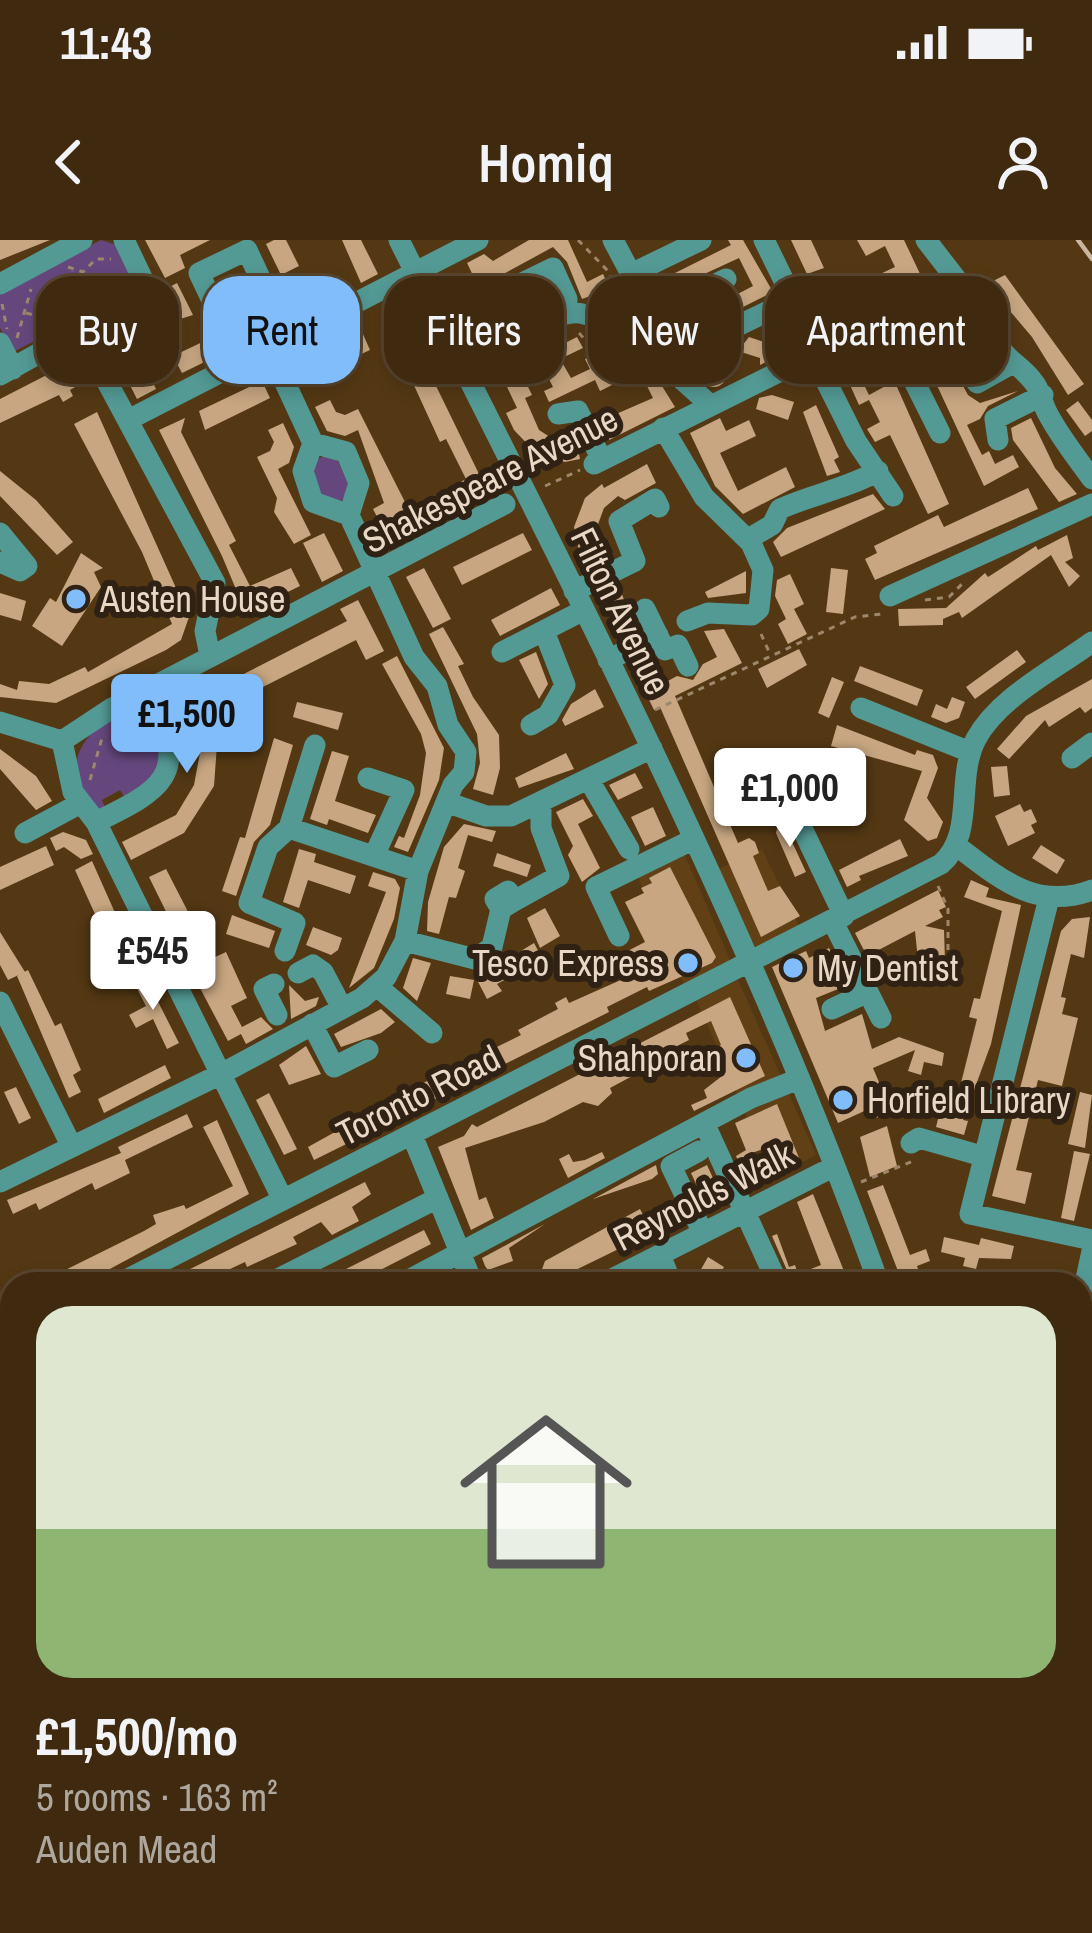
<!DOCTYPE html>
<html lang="en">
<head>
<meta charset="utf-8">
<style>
  body { margin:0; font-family:"Archivo Narrow",sans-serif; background:#463218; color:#f1f3f6; height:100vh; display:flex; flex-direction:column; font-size:45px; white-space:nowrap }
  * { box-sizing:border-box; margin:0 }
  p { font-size:39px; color:#ada79e }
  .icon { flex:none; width:66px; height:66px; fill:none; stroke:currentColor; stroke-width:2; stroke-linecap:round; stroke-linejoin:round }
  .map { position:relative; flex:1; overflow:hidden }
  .panel { position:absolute; left:0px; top:1032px; width:1092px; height:663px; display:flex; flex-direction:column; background:#3f2a0f; border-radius:36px 36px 0 0; box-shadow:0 6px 18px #0003,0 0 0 3px #58462f }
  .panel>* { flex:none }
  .hud { position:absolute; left:36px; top:36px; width:1020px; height:108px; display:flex; gap:24px }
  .price { position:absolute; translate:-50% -102px; padding:0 27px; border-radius:12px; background:#fff; color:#222; font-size:39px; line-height:78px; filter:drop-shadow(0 3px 6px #0008) }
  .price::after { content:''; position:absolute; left:50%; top:72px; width:36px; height:27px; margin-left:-18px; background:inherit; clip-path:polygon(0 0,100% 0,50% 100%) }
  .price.on { background:#80bdfa; color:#111 }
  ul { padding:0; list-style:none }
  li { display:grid; align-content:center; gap:24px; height:636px; padding:0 36px }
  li+li { border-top:3px solid #58462f }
  li span { display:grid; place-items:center; height:372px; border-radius:36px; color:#555 }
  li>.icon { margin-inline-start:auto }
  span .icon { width:216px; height:216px; fill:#fffc; stroke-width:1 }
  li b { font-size:51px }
  .pill { padding:0 42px; border-radius:36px; background:#3f2a0f; box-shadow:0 6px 18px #0003,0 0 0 3px #58462f; font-size:42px; line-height:108px }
  .pill.on { background:#80bdfa; color:#111 }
  .status { display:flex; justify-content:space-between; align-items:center; height:84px; padding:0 60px; background:#3f2a0f; direction:ltr }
  .status svg { height:33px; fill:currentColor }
  header { display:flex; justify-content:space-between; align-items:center; height:156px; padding:0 36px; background:#3f2a0f; font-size:54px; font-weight:600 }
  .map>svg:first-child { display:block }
  .built { fill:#624015 }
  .green { fill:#65477d }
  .building { fill:#c7a681 }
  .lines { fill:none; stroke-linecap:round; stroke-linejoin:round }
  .path { stroke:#9e876c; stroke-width:3; stroke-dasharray:6 6; stroke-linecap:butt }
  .minor { stroke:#539994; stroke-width:21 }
  .major { stroke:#4af4ea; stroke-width:24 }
  .rail { stroke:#cab6a0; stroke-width:4.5 }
  .poi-dot { fill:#80bdfa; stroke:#2f2214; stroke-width:4.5 }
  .labels { text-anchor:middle; stroke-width:12; stroke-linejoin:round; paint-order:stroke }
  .street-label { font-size:36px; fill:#ead8c6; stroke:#2f2214 }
  .poi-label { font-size:36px; fill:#ead8c6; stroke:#2f2214; text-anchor:start }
</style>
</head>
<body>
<div class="status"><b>11:43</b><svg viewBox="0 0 49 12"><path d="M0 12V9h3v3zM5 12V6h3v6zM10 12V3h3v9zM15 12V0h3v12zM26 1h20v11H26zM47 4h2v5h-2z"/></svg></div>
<header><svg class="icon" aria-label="back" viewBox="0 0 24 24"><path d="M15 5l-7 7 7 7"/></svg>Homiq<svg class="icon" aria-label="person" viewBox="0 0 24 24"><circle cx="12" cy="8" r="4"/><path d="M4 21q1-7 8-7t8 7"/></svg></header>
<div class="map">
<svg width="1092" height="1693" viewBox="0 0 1092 1693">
  <rect width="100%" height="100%" fill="#543814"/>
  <!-- built -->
  <path class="built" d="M681,606L732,725L685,748L635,630Z
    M762,609L800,688L753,711L719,629Z
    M738,740L816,915L773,938L697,761Z"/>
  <!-- green -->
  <path class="green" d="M101,0L117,5L138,49L13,112L0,88V51Z
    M325,216L338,221L350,246L340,264L324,259L312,235L317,219Z
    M148,465L142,479L146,486L153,484L165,526L127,561L120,550L102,560L106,570L101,572C56,533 78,498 118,471L122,478Z"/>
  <!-- building -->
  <path class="building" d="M0,0H50L0,20Z
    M145,0H210L180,15L185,28L165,38Z
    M274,0H286L299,26L281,35L266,4Z
    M342,0H361L378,34L361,43Z
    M529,0H568L587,42L603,34L610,49L582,59L567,22L553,7L496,38L481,52L467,23L484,14L493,21Z
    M728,0H743L773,52L689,94L701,116L686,124L669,98L688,88L699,74L753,46L739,18L648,60L654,72L634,83L619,54L643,49L731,5Z
    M791,0H811L824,28L807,34Z
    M857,0H904L922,38L905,47L903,42L868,62L859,44L895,27L885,6L866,16Z
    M1005,35L1084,144L1068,155L1032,97L987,44Z
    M328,39L336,56L297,75L289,58Z
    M177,43L193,75L174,81L160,52Z
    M547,51L552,63L482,97L465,63L482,55L493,78Z
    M806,53L850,69L846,80L837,85L810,75Z
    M117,70L156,149L137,159L97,80Z
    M399,70L479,234L490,229L498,248L410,291L412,295L392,306L373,269L384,263L358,190L345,196L327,191L315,167L330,160L336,172L345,175L358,169L409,270L466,239L446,199L440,202L383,78Z
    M941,75H957L963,87L968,84L990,119L964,131L962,144L968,155L980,163L1018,151L988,166L980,179L967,185L982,215L989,211L995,224L1013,215L1019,227L984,246L919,107L930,102L941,124L961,115Z
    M772,86L786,95L779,115L760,125V118L738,111L749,97L767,103Z
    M362,92L370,110L306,140L298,123Z
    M213,97L221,114L182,133L173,116Z
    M577,97L583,108L560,119L571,138L590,129L585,119L606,110L620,141L600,151L595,140L549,162L544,151L553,147L534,109L551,101L555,108Z
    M861,106L870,109L861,137L841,130L847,113Z
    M72,122L82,143L70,150L73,156L63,162L59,155L0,183V159Z
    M702 135a12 12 0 1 1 24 0a12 12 0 1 1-24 0Z
    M517,124L532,155L525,158L539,190L553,199L576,200L580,219L565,222L536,213L514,190L506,173L517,168L500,132Z
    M657,138L675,167L609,200L600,181L653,158L646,144Z
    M861,139L869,155L891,143L897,147L949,264L928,274L890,195L875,202L867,189L880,182L869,160L859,165L850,145Z
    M262,141L270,158L205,190L199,171Z
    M772,155L794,162L788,180L756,169L759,158Z
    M1078,161L1092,180V191L1085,196L1066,170Z
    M816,165L839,217L834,220L840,232L827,236L803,172Z
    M97,172L189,377L181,400L166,410L56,463L0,457V444L17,450L19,441L49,444L85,427L88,432L172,384L142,312L74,184Z
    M185,178L181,192L236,301L229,305L250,346L291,328L300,346L239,376L230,358L238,354L222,316L159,190Z
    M720,178L726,191L749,180L756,196L720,213L738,251L786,227L795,247L743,274L715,246L690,193Z
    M1031,178L1055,228L1077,254L1059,262L1013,200L1011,188Z
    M283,183L294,207L289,223L278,229L311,295L294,304L274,272L277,258L257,217L270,211L274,202L268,190Z
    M647,224L656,243L625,260L618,256L604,268L594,295L595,314L600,312L604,320L583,330L574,287L585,258L602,244L604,248Z
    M0,231L36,260L73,302L57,315L0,256Z
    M1028,248L1038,269L875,340L865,319L877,313L874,306L938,275L944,287Z
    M873,254L885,269L781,317L773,302L787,288Z
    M324,293L343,331L322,342L303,303Z
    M523,293L532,310L462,345L453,327Z
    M1067,295L1073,318L1065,322L1080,336L1069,347L1051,315L962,378L959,372L943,379V385L899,386L898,369L946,368L985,333L988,337L1036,306L1038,310Z
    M81,313L103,328L94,332L101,347L62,406L32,386L50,358L56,362Z
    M424,328L451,379L433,388L406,337Z
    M831,328L848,330L843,374L826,372Z
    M746,331V353L708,358L705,352Z
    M790,334L804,364L794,369L807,394L788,404L778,384L786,379L775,356L777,340Z
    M619,346L635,390L619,398L599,356Z
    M551,348L560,365L500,396L491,380Z
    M0,353L26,361L21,381L0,375Z
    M358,360L384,411L366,420L356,400L235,461L226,443L347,381L340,369Z
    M443,387L464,424L458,426L473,457L499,495L500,528L493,555L473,549L480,523L477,494L429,394Z
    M724,389L742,423L675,456L738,603L749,598L755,602L759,613L753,616L768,651L780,646L800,676L761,697L660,467L654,470L632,425L648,417L666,442L677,436L693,440L703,424L717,417L704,391Z
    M799,409L807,425L767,448L758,429Z
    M1017,410L1026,422L975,459L966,447Z
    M536,412L548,444L539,459L519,420Z
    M397,416L444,508L439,540L408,612L394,607L399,596L404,598L420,555L426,513L421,494L382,424Z
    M860,426L923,450L917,466L854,441Z
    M832,437L844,442L829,478L818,473Z
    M1092,439V468L1085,473L1080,467L1049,487L1045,480L1009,519L997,509L1026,476Z
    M195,442L225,488L218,491L214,546L184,593L131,620L122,602L176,575L194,545L202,502L177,451Z
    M595,449L604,467L565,486L562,480L571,464Z
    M952,457L965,462L959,478L946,483L931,477L936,464L947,469Z
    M297,462L343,473L338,490L293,477Z
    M837,485L915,515L917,510L933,515L938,528L927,558L943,582L937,598L928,601L904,580L922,531L831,506Z
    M274,498L293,505L270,585L254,602L236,656L222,651L240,597L245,598Z
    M0,509L36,536L52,561L36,570L0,529Z
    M332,511L349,516L335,561L376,575L368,593L329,579L327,585L310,579Z
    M566,513L574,529L519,548L515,538Z
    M1007,526L1010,555L994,557L991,527Z
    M635,533L643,548L618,560L609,545Z
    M583,559L593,576L578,584L600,628L582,642L568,615L573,606L556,572Z
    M1020,564L1024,572L1031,569L1037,582L1031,585L1035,593L1008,606L995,576Z
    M653,567L666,596L645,606L631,577Z
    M780,576L806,632L795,637L776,593Z
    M464,584L496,591L492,602L468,595L458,628L465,631L456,658L449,657L439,694L427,691L428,662L444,607Z
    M63,592L86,600L93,614L81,619L64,607L56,611L50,598Z
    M900,599L908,616L859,636L861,640L847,647L839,630Z
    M1041,605L1065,620L1057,634L1032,618Z
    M46,606L54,625L0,650V627Z
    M299,609L316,614L314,622L356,636L350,654L308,640L299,668L283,662Z
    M497,613L531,625L527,637L493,626Z
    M92,621L120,684L113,688L136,732L124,738L75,630Z
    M670,627L716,717L712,723L649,751L647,747L607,767L609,772L417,868L410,852L415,847L521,795L518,790L558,769L555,763L566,757L569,763L623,739L612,719L645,702L625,662L644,653L641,648L652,643L649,638Z
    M166,629L200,695L182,704L149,637Z
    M373,632L395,639L400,648L394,679L374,728L349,748L386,652L368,646Z
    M971,640L989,648L986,657L1021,665L991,804L963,880L968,881L964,895L936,887L939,875L934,874L938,859H957L977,779L969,777L974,758L980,759L1002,671L964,657Z
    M938,650L946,667L939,670L943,677L925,686L944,690L945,721L955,723V746L929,741L928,719L918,720L915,691L867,716L855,693Z
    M545,668L560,696L540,708L527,678Z
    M232,675L275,691L269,708L226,694Z
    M1090,677L1084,718L1071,714L1061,757L1066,758L1062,774L1078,778L1062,846L1038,840L1016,930L1032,933L1025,964L992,956L1061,691L1072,679Z
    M313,687L342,698L338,710L331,715L306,705Z
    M0,692L25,732L8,740L0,725Z
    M534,703L547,727L533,735L529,727L508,738L497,744L502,751L487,759L476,738Z
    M829,708L848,745L816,758L825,791L862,774L872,809L899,797L944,813L942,826L924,822L921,835L908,831L915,810L873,828L884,854L893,850L900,868L876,878L871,868L838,883L772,727L806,711L809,718Z
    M195,710L202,723L226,712L247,758L231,766L242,787L261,777L273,789L246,804L241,794L228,801L183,716Z
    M413,718L431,723L417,761L403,748Z
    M28,730L55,786L61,783L81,830L73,835L81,852L69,858L17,736Z
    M144,734L179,803L167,809L153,779L136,788L129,775L146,766L133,741Z
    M450,736L474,740L470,759L446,754Z
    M289,745L305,761L319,757L316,766L291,779Z
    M730,757L765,836L694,871L691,865L707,858L704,850L722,836L711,810L721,805L711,781L686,793L689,800L633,828L636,834L610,848L612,853L598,866L583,862L544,882L465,908L479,960L486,957L494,978L471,990L438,907L464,896L472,884L477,887Z
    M381,769L395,782L381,793L341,807L334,794Z
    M306,806L321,834L289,845L279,825Z
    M165,825L171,838L104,873L98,859Z
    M16,847L31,878L19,884L4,852Z
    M1080,852L1092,855L1085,908L1068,904Z
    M269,853L297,909L284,915L256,860Z
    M389,862L397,879L314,920L308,907Z
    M777,864L799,918L778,933L766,908L749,914L758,940L749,945L736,916L746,910L735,883Z
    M187,874L193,887L125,920L130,933L95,950L92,943L39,970L36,963L13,974L7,960L121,913L118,907Z
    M217,880L249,954L82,1044H37L144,991L156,984L153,975L184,965L186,969L233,946L203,887Z
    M887,886L897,926L870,937L860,897Z
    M1074,911L1090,914L1074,981L1061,978Z
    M602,912L605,918L568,938L559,919L569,914L573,922L585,920Z
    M656,925L658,934L652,939L593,959Z
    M707,925L722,958L706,965L691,933Z
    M365,942L371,954L352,967L359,981L332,995L321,982L293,997L297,1004L247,1027L245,1022L211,1038L214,1044H160Z
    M883,945L910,1015L926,1009L930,1021L917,1026L923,1044H903L867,951Z
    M813,954L846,1036L847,1044H793L772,996L777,994L789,1027L795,1025L798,1034L821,1025L797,962Z
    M671,963L680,979L547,1044L541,1032L545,1021L640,969L644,977Z
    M545,984L509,1008L513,1021L488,1030L485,1026L482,1018Z
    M424,990L431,1004L353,1044H316Z
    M944,997L979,1005L981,998L1014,1006L1011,1019L979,1018L976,1029L963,1026L965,1018L941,1012Z
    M708,1017L724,1027L714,1044H702L695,1040Z
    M0,1536L12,1562V1615L0,1592Z
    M1092,1603V1693H1080V1605Z"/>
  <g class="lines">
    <!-- path -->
    <path class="path" d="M578,0L608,31L616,50
      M68,27L83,32L96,19H111
      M69,43L72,31
      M73,59L82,66
      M596,60L616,50
      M2,64L7,89
      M26,73L58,81
      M83,79L91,49L109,50L120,37
      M579,93L595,111L609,104
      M17,98L31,49
      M925,129L981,102
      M545,246L580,230
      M925,360L949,357L963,343
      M761,394L770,414
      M655,470L855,377L882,374
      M90,540L102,498
      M938,646L948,669V732
      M861,942L913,921
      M0,1177L12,1171
      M0,1320L12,1314
      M0,1452L12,1445"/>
    <!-- minor -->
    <path class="minor" d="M124,0L145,44
      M399,0C570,342 750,683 879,1044
      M613,0L631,34L701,0
      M764,0L789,51V67L856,201L893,256
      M926,0L994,88C995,115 1018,122 1032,140C1042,151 1041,162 1048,174C1060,197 1077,218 1092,239
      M0,44L82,0
      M506,51L553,28L567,59V74
      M882,77L940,193
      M725,92L789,61
      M629,102L680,76L687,58L726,39
      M0,103L13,129
      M269,108L313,203
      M241,122L199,33L247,10L288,98
      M461,126C489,112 543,76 572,73C608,70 683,140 710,165
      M0,135L68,97L84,99L215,343L205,391L210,416
      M977,143L1011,124
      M558,174L578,171L602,220
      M128,180L478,0
      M663,188L704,257L751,303L763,330L759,369L752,375L708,373L687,381
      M998,200L995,179L1043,155
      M313,203L346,212L359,243L349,275L313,262L303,231Z
      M594,224L815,114L951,39
      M0,293L27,326L20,331L0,322
      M748,299L772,285L780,269C813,254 846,249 878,231
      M574,351L635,321L619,281L655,259L659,267
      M890,356L1092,264
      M645,369L665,410L678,405L688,426
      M502,412L584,370
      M608,420L658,395
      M861,468L970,512
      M0,482L62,501
      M531,485L548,475L565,445L544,391
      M62,501L73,552L96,582L283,960
      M62,501L112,468L505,264
      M1072,518L1092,503
      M368,538L404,550L374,616
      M589,540L629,609
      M789,561L844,676
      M446,562L486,576H511L652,508
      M96,582C162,550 189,535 153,461
      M289,588L418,631
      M25,593L79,564
      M957,606C1000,639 1036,671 1092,650
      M1049,658L970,974L1092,1000
      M514,661L559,636L541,588V564
      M833,682L881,778
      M619,696L596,647L692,600
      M405,701L475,719L492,707L501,669L495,659L508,651L514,661L501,669
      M285,711L295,683L249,663L268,607L289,588L315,505
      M298,733L313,725L323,732L342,768
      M274,744L264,749L277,775
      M378,747L432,793
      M0,762L72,907
      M832,769L868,752
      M312,784L334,827L368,810
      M705,885L778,1044
      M412,895L473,1044
      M911,903L919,898L982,916
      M699,911L671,926L703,993
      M0,942L221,834L362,758L386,737L405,701L418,631L453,545L464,532L466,512L448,485L437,446L414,417L349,275
      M660,1015L672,1044
      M118,1044L941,624C976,594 955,539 976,499C999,457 1054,430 1092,402
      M268,1044L438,958
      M401,1044L751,858L796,840
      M602,1044L833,927
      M1080,1067L1092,1011
      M0,1104L12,1098
      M1080,1119L1092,1121
      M0,1250L12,1244
      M0,1386L12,1380
      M1080,1454L1092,1447
      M0,1521L12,1515
      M658,1683L662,1693
      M742,1683L747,1693
      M897,1683L900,1693
      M1052,1683L1054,1693
      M171,1693L190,1683
      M356,1693L377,1683
      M931,1693L975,1683"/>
    <!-- major -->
    <path class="major" d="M0,1641L12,1671"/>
    <!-- rail -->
    <path class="rail" d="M1078,0L1092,19"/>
  </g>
  <!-- markers -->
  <g class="poi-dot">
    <circle cx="76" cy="359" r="12"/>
    <circle cx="688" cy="723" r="12"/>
    <circle cx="793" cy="728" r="12"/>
    <circle cx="746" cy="818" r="12"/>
    <circle cx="843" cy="860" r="12"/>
  </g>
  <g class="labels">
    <!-- street labels -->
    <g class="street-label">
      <text transform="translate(490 239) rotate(-27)" y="13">Shakespeare Avenue</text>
      <text transform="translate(621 371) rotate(64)" y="13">Filton Avenue</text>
      <text transform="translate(418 855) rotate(-27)" y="13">Toronto Road</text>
      <text transform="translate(703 956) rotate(-27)" y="13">Reynolds Walk</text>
    </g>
    <!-- poi labels -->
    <g class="poi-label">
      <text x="100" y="372">Austen House</text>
      <text x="664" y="736" text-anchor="end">Tesco Express</text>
      <text x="817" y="741">My Dentist</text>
      <text x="722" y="831" text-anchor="end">Shahporan</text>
      <text x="867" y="873">Horfield Library</text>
    </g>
  </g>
</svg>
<b class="price on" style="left:187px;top:536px">£1,500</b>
<b class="price" style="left:790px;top:610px">£1,000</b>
<b class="price" style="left:153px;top:773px">£545</b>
<div class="hud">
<a class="pill">Buy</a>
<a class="pill on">Rent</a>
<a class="pill">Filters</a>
<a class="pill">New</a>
<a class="pill">Apartment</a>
</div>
<section class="panel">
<ul>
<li><span style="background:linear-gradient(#dfe7d0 60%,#8fb573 0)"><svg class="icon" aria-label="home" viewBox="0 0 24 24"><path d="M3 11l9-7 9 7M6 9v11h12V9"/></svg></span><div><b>£1,500/mo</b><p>5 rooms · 163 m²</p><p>Auden Mead</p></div></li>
</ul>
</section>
</div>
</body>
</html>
